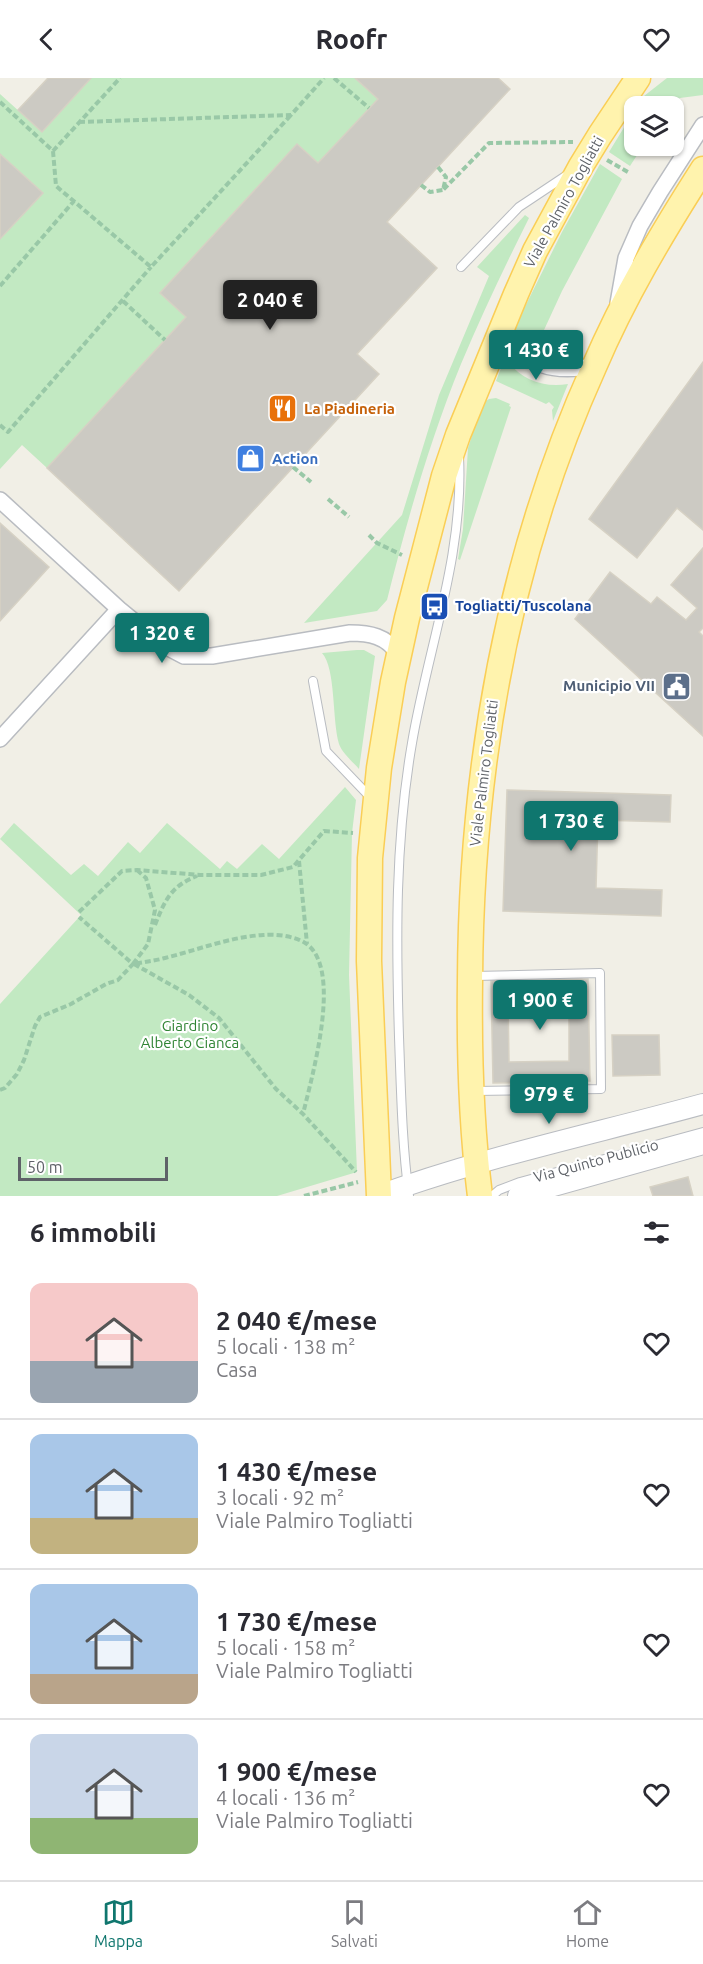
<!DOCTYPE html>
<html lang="it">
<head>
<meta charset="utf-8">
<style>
  body { margin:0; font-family:Ubuntu,sans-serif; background:#f7f7f7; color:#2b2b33; height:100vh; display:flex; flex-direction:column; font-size:22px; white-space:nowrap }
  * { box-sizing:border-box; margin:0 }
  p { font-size:20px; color:#7c7c81 }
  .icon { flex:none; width:33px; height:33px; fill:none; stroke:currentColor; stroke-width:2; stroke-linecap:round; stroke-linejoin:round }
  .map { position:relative; height:1118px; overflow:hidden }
  .panel { display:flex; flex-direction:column; background:#fff; flex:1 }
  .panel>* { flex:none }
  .buttons { position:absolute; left:624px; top:18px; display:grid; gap:12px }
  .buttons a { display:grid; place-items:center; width:60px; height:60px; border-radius:12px; background:#fff; box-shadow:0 2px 4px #0004; font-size:30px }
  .scale { position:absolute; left:18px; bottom:15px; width:150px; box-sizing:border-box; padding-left:6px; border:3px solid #5e6268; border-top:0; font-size:16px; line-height:21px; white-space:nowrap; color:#5e6268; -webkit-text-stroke:4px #fff; paint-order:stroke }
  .price { position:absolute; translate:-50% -51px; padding:0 14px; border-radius:6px; background:#0f766e; color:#fff; font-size:20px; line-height:39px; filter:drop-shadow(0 2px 3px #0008) }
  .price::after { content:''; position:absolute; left:50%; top:36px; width:18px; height:14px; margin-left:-9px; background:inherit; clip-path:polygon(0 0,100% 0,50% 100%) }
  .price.active { background:#222; color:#fff }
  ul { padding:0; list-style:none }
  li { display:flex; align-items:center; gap:18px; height:150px; padding:0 30px }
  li+li { border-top:2px solid #e1e1e2 }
  li span { display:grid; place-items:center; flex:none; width:168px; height:120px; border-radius:12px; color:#555 }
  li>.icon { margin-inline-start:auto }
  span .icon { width:72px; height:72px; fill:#fffc; stroke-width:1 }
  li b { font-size:26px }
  h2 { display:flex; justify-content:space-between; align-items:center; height:72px; padding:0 30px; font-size:26px }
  header { display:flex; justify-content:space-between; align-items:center; height:78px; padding:0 30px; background:#fff; font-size:27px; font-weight:700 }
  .menu { display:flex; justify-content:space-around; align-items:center; height:84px; border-top:2px solid #e1e1e2; background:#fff; font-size:16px; color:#7c7c81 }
  .menu a { display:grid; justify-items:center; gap:3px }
  .menu .active { color:#0f766e }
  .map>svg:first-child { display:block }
  .green { fill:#c2e9c2 }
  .building { fill:#cccac3; stroke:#d6d1c4; stroke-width:1.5; fill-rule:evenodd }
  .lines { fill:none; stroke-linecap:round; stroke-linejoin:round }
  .service-casing { stroke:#b9bcc1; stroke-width:10 }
  .minor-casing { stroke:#b9bcc1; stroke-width:18 }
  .tertiary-casing { stroke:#b9bcc1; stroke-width:22 }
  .primary-casing { stroke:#face56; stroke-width:27 }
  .path { stroke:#99c8a7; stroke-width:4; stroke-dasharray:6 3; stroke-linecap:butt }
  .service { stroke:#fff; stroke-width:8 }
  .minor { stroke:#fff; stroke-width:15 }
  .tertiary { stroke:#fff; stroke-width:20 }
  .primary { stroke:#fff3ad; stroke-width:24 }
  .labels { text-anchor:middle; stroke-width:4.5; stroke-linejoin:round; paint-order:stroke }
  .street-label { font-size:15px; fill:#5e6268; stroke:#fff }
  .food-label { font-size:15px; font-weight:bold; fill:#c56008; stroke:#fff; text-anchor:start }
  .shop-label { font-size:15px; font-weight:bold; fill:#366cbe; stroke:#fff; text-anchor:start }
  .transit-label { font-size:15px; font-weight:bold; fill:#164399; stroke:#fff; text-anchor:start }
  .service-label { font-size:15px; font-weight:bold; fill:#4e5e75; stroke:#fff; text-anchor:end }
  .park-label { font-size:15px; fill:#308434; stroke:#fff }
</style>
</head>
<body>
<header><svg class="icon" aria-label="back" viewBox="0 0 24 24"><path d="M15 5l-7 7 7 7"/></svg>Roofr<svg class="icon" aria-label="heart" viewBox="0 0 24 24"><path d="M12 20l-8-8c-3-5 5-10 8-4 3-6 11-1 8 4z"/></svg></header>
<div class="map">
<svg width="703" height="1118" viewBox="0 0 703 1118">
  <rect width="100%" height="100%" fill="#f1efe6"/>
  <!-- green -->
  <path class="green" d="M91,0H355L378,21L318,85L297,66L160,215L186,239L47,390L22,367L0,391V161L42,115L0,76V16L42,54Z
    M667,0H703V17L680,20L671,28H637L644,18Z
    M634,33V68H643L630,88L609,74Z
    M600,86L622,101L562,213L538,265L517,256L515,254V249L562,154Z
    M525,137L529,140C505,188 482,236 461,286C430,362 407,442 387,522L377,533L304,545L402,437L439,317L489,198L477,189Z
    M505,280C520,301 542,310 568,306L553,343L552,332L554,329L549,324L546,326L496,303Z
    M496,320L510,326L509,328L511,329L460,482L458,481L463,451L468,370L475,348L486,323L489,321Z
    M357,572H364L375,578L359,691C353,684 342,675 339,666C332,643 336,590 322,575Z
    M345,709L356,722L352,755L349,897L357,1094L277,1118H0V926L81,837L0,761L14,745L71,797L84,786L98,798L128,764L140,775L167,745L220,791L227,783L237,791L262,766L279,781Z"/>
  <!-- building -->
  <path class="building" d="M48,0H91L42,54L18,32Z
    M355,0H498L510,11L387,144L437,190L357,276L379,296L179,513L47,390L186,239L160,215L297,66L318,85L378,21Z
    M0,76L43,115L0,161Z
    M703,284V452L677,430L637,480L589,441Z
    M0,445L49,489L0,543Z
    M703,470V550L699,554L703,558V658L575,541L610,494L651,526L657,519L686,542L697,530L671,507Z
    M507,712L671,717L670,744L598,742L596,810L662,812L661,838L503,833Z
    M588,901L590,1003L493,1005L491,903ZM569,920V983L509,984L508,921Z
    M612,957H659L660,997L613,998Z
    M688,1099L693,1118H653L650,1109Z"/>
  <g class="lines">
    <defs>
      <path id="service" d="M461,189L519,129L567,97
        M313,603L326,673L371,720
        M474,898L600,895L601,1011L475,1013
        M409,1118C402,1066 401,1012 399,959C396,861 395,763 412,665C428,570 464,477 459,379
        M492,1118L499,1112L520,1104L703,1054"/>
      <path id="minor" d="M618,225L626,180L640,148L660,114L703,47
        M500,254C530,287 549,296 594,288
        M0,422L119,531L163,567L184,578H212L350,555C369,555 387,558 398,576
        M0,661L119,531"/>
      <path id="tertiary" d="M377,1118C483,1079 594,1056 703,1026
        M518,1118L703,1066"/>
      <path id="primary" d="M379,1118L369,883L370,780L379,690L393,604L407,540L444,398L458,357L516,216L535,173L581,88L600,57L638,0
        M480,1118C471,1046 469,975 470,903C471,690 506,484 594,289C624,219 662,155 703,91"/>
    </defs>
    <!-- service casing -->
    <use href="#service" class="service-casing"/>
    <!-- minor casing -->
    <use href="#minor" class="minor-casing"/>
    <!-- tertiary casing -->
    <use href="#tertiary" class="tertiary-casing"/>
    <!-- primary casing -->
    <use href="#primary" class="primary-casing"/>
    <!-- path -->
    <path class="path" d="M334,0L369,30
      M0,24L53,73L120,0
      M79,44L291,37L324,0
      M53,73L56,108L151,189L291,37
      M607,82L628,94
      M438,89L446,99L443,112L489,65L573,64
      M421,107L430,114L443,112
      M0,208L74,123
      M123,223L165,262
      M0,347L8,354L151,189
      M293,389L311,404
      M328,421L349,439
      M369,457L377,465L402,477
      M299,783L307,866
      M137,792L146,800L155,832L148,866L133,886C144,884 154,883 165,880C197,872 230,859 263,857C277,856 297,858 308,867C342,895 312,998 303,1036
      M79,834L122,793L137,792L200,797H261L293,789L324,753L353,755
      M155,847C165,822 171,808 197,798
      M134,886L189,917L219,940L276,1011L303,1036L356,1094
      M0,1012L5,1010L17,996L24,982L35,948L40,939L71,926L106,906L118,902L133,886L79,839
      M304,1118L358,1104"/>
    <!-- service -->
    <use href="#service" class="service"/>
    <!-- minor -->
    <use href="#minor" class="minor"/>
    <!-- tertiary -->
    <use href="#tertiary" class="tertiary"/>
    <!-- primary -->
    <use href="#primary" class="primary"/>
  </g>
  <!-- icons -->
  <defs>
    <symbol id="restaurant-square" viewBox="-11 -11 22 22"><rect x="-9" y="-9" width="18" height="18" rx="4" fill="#e8710a" stroke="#fff"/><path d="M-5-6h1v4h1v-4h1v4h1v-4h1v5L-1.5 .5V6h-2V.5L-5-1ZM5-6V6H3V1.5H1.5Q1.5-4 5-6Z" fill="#fff"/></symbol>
    <symbol id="shop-square" viewBox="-11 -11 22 22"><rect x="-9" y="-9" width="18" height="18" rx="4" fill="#3f7fe0" stroke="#fff"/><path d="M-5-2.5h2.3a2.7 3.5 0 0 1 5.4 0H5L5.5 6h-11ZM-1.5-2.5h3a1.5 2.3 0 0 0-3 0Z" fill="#fff"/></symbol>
    <symbol id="bus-square" viewBox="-11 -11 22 22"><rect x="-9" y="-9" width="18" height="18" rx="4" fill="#1a4fb4" stroke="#fff"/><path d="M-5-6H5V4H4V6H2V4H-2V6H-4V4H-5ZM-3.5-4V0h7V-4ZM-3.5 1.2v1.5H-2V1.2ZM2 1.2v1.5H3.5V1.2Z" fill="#fff"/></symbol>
    <symbol id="civic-square" viewBox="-11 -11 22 22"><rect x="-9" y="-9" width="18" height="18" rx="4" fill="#5c6f8a" stroke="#fff"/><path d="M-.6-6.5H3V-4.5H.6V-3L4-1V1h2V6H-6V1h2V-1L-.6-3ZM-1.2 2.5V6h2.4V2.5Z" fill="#fff"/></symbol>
  </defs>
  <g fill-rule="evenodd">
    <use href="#restaurant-square" x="266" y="314" width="33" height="33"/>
    <use href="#shop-square" x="234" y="364" width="33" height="33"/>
    <use href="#bus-square" x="418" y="512" width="33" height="33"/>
    <use href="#civic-square" x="660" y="592" width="33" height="33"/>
  </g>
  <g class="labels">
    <!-- street labels -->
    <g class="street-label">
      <text transform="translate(564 124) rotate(-61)" y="5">Viale Palmiro Togliatti</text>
      <text transform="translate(484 695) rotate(-83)" y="5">Viale Palmiro Togliatti</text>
      <text transform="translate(596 1083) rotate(-15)" y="5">Via Quinto Publicio</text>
    </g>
    <!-- food labels -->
    <g class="food-label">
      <text x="304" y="336">La Piadineria</text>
    </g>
    <!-- shop labels -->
    <g class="shop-label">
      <text x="272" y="386">Action</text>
    </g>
    <!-- transit labels -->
    <g class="transit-label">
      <text x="455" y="533">Togliatti/Tuscolana</text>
    </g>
    <!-- service labels -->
    <g class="service-label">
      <text x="655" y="613">Municipio VII</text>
    </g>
    <!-- park labels -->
    <g class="park-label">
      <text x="190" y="953">Giardino<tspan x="190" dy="17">Alberto Cianca</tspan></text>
    </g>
  </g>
</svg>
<div class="buttons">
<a><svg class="icon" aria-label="layers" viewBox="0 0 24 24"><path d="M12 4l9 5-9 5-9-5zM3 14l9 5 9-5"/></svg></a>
</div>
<div class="scale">50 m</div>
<b class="price active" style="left:270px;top:253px">2 040 €</b>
<b class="price" style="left:536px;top:303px">1 430 €</b>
<b class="price" style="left:162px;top:586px">1 320 €</b>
<b class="price" style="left:571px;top:774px">1 730 €</b>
<b class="price" style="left:540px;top:953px">1 900 €</b>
<b class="price" style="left:549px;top:1047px">979 €</b>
</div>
<section class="panel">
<h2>6 immobili<svg class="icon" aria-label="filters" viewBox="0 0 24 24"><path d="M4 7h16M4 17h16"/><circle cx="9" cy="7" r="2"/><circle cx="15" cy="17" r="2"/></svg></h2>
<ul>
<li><span style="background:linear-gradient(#f6c9c9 65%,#9aa5b1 0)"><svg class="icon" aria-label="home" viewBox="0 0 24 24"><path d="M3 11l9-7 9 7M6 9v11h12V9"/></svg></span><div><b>2 040 €/mese</b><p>5 locali · 138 m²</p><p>Casa</p></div><svg class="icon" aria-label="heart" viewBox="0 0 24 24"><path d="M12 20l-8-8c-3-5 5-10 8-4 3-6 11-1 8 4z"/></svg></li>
<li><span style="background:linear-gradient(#a9c7e8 70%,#c2b280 0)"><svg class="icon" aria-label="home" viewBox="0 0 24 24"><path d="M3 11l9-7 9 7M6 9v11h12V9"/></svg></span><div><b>1 430 €/mese</b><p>3 locali · 92 m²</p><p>Viale Palmiro Togliatti</p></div><svg class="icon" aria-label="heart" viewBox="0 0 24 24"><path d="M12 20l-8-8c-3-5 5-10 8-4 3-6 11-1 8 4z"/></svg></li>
<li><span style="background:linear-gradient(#a9c7e8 75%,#b9a48a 0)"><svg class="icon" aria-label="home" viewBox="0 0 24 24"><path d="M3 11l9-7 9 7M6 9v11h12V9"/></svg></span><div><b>1 730 €/mese</b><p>5 locali · 158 m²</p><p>Viale Palmiro Togliatti</p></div><svg class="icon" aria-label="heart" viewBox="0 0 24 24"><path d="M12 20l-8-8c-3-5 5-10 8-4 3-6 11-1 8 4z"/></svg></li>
<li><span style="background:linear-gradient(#c9d6e8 70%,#8fb573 0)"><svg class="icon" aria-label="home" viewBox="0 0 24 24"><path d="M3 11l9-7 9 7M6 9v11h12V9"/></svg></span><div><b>1 900 €/mese</b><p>4 locali · 136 m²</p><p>Viale Palmiro Togliatti</p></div><svg class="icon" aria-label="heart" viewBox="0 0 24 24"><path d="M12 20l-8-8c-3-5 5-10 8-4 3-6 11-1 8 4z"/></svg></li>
</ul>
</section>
<nav class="menu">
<a class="active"><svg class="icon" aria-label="map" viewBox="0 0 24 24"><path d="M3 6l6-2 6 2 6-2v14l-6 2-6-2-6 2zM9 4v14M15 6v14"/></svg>Mappa</a>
<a><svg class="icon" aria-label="saved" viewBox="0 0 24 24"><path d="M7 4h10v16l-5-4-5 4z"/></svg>Salvati</a>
<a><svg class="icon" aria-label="home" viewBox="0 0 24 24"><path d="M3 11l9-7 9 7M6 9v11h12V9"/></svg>Home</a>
</nav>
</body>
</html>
